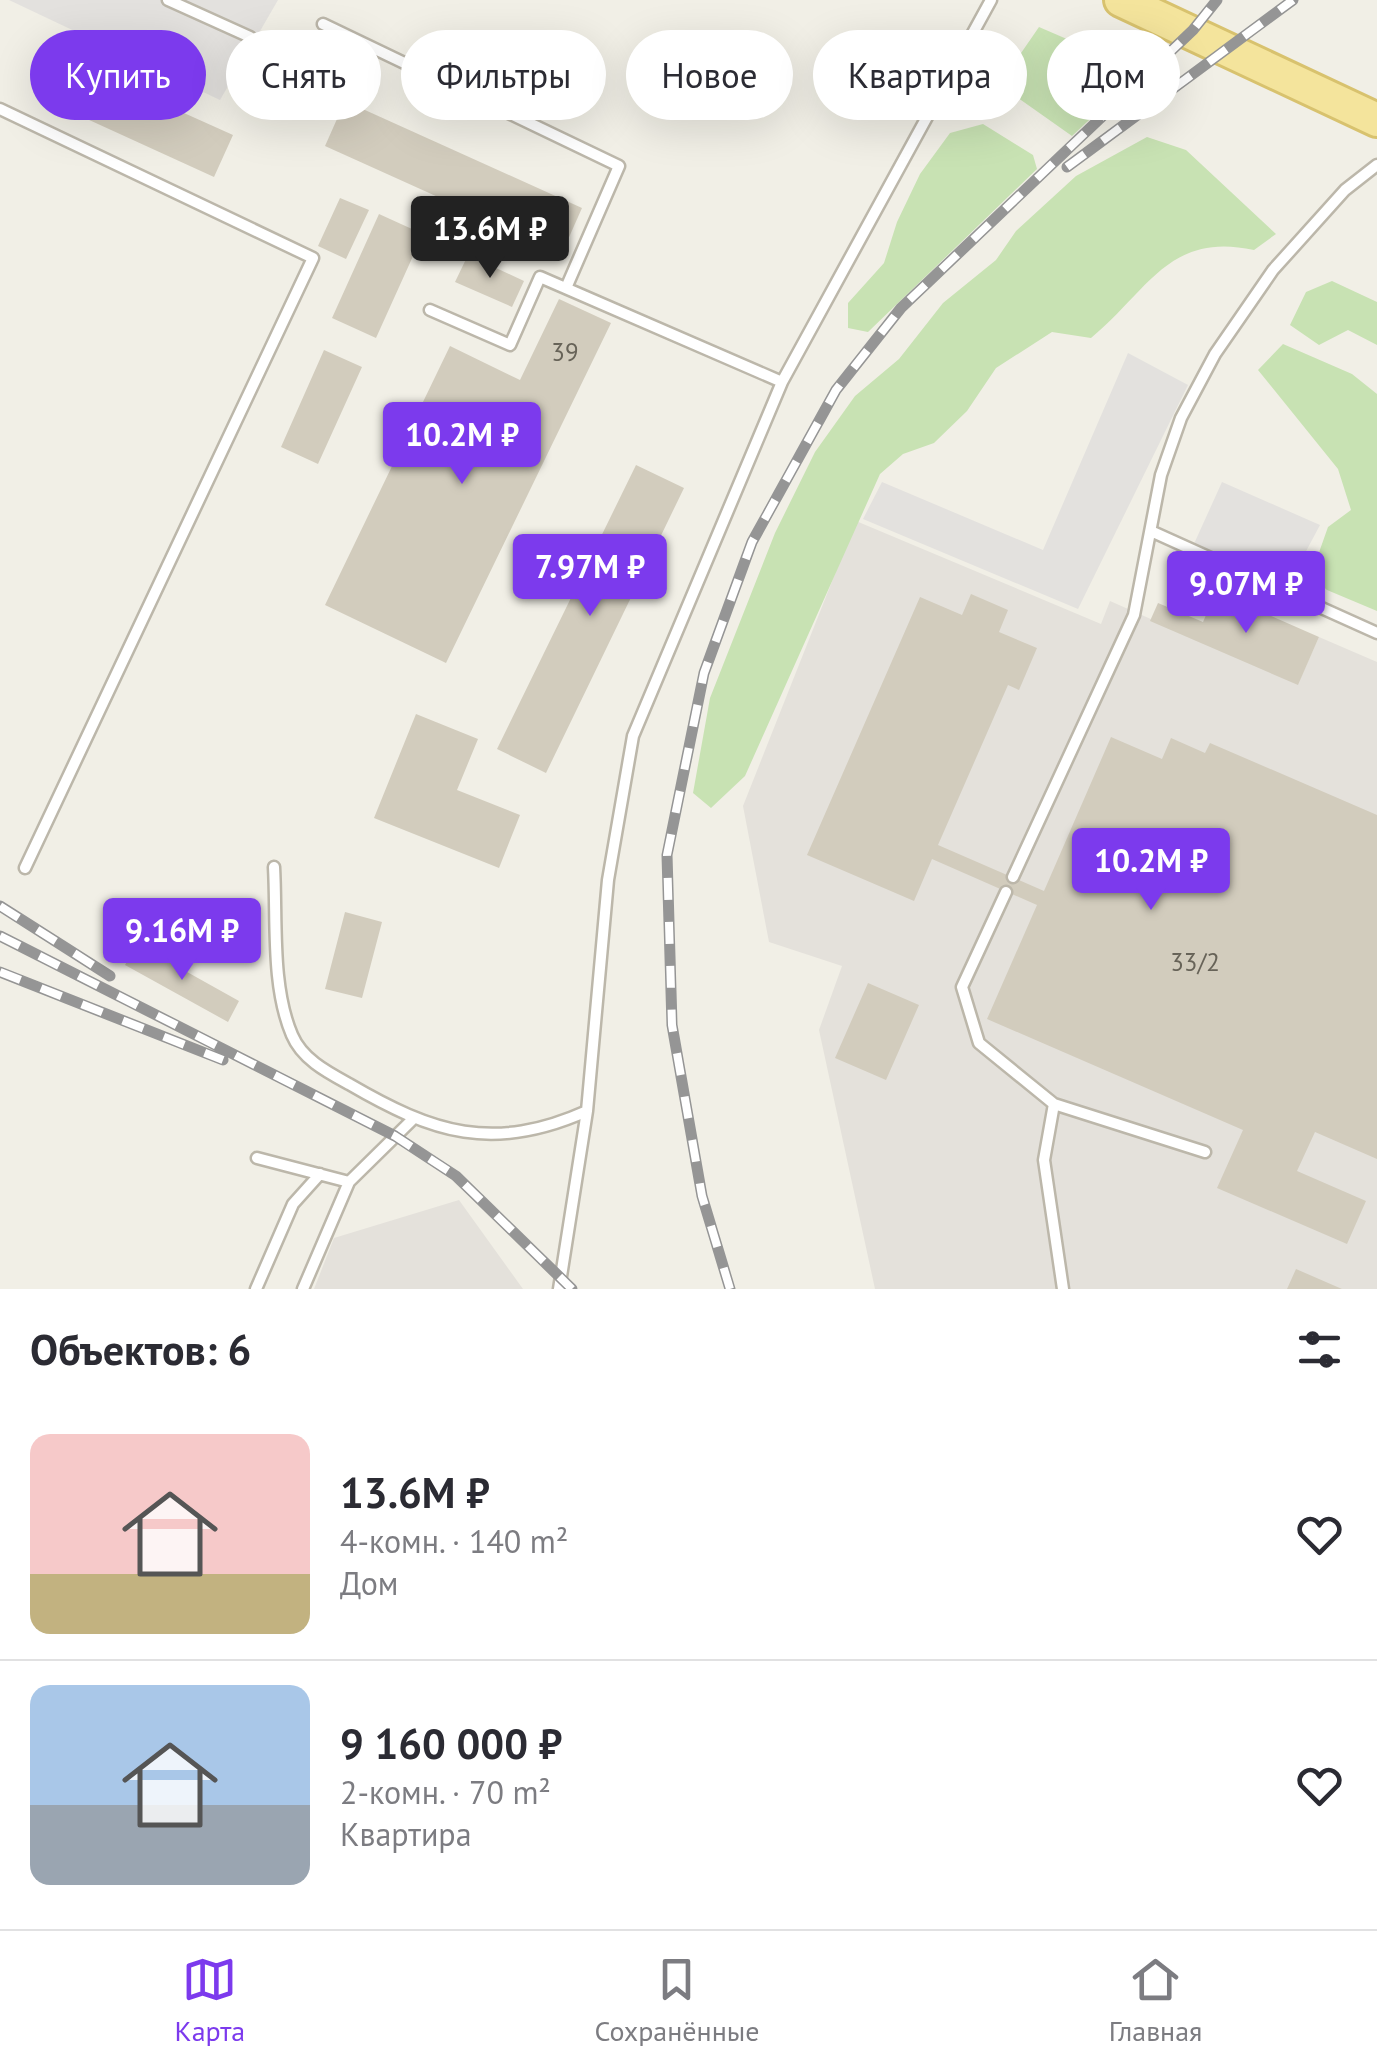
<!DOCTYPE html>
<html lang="ru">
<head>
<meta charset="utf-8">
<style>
  body { margin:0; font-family:"PT Sans",sans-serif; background:#f2f2f3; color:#2b2b33; height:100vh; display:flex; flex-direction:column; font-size:38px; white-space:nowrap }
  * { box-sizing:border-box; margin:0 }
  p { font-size:32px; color:#7c7c81 }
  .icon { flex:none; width:55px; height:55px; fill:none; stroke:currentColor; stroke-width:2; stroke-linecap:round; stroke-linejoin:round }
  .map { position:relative; height:1289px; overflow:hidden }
  .sheet { display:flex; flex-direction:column; background:#fff; flex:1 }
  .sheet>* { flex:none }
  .banner { position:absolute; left:30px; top:30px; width:1318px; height:90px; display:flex; gap:20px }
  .price { position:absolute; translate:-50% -85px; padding:0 22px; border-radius:10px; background:#7c3aed; color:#fff; font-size:32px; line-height:65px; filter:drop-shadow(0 2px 5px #0008) }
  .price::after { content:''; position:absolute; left:50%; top:60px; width:30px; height:22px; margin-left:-15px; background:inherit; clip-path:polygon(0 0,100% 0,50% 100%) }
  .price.active { background:#222; color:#fff }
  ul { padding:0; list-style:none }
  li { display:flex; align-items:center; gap:30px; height:250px; padding:0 30px }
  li+li { border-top:2px solid #e1e1e2 }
  li span { display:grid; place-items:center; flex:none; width:280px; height:200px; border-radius:20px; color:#555 }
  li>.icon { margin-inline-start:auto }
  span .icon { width:120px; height:120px; fill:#fffc; stroke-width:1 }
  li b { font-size:42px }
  h2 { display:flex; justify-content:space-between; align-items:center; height:120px; padding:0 30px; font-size:42px }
  .pill { padding:0 35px; border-radius:45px; background:#fff; box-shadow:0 10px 40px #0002; font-size:35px; line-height:90px }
  .pill.active { background:#7c3aed; color:#fff }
  .tab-bar { display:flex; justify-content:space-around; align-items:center; height:140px; border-top:2px solid #e1e1e2; background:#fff; font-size:28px; color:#7c7c81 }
  .tab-bar a { display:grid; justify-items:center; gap:5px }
  .tab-bar .active { color:#7c3aed }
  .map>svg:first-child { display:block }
  .industrial { fill:#e4e1db }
  .green { fill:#c8e2b3 }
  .parking { fill:#e3e1de }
  .building { fill:#d2ccbd }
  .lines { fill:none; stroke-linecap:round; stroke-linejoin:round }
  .lane-casing { stroke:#bcb7aa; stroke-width:15 }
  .primary-casing { stroke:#d8c26e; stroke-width:38 }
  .lane { stroke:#fff; stroke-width:10 }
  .primary { stroke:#f4e49c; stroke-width:32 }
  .rail-casing { stroke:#959595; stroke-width:11 }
  .rail { stroke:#fff; stroke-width:8; stroke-dasharray:22; stroke-linecap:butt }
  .labels { text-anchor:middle; stroke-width:10; stroke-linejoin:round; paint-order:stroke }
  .number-label { font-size:25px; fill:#676358 }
</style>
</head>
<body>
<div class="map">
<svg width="1377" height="1289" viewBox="0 0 1377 1289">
  <rect width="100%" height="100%" fill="#f1efe6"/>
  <!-- industrial -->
  <path class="industrial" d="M856,521L1101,624L1110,601L1298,684L1319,637L1377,662V1289H875L819,1030L842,966L769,942L743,806Z
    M459,1200L523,1289H314L334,1238Z"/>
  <!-- green -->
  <path class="green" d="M1039,27L1076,43L1108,81L1104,106L1072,136L1014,95L1019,56Z
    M983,124L1033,155L1037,169L868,332L848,328V303L884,263L897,222L920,174L950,133Z
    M1147,137L1186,150L1276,234L1254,250C1169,231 1148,291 1091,338L1052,332L996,368L967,411L934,443L903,454L880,474L745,776L711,808L693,793L710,698L775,533L815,452L855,396L899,359L943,303L996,260L1016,231L1076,176Z
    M1332,281L1377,302V345L1348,330L1319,345L1290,325L1306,292Z
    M1283,344L1352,374L1377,394V611L1327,590L1311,575L1328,527L1351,510L1338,469L1258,370Z"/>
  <!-- parking -->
  <path class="parking" d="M9,0H278L220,100Z
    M1128,353L1188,385L1078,609L863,519L882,482L1043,550Z
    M1222,482L1320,525L1288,585L1193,546Z"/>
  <!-- building -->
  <path class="building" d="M106,78L233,135L214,177L87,119Z
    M345,101L582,208L562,253L325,146Z
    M340,198L369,210L346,259L318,246Z
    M379,214L423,234L376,338L332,318Z
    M468,255L524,281L512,307L455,282Z
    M559,299L611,323L446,663L325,605L450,346L520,380Z
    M324,350L362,367L318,464L281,447Z
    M636,465L684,488L546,773L497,749Z
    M1216,592L1319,637L1298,685L1150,621L1158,603L1203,622Z
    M971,594L1008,610L999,632L1037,648L1019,690L1008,685L938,845L1044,891L1111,737L1162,759L1171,738L1205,753L1210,743L1377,815V1159L1315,1132L1297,1171L1366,1201L1347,1244L1217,1188L1243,1130L987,1019L1037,905L932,859L914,901L807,855L920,597L962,615Z
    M416,714L478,739L457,790L520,815L499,868L374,818Z
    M345,912L382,922L362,998L325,989Z
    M137,944L239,1001L228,1022L125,965Z
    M868,983L919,1005L886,1080L835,1058Z
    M1296,1269L1342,1289H1287Z"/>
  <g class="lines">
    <defs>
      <path id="lane" d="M168,0L250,37
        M323,24L619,166L566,288
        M0,109L313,258L25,868
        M430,310L510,345L540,277L782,382
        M1153,532L1377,633
        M274,867C277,920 271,986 292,1035C302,1059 327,1072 349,1084C433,1133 493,1153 587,1111
        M1013,877L1134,615L1161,475L1181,418L1215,354L1273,270L1345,190L1377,165
        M1006,892L962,987L979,1043L1054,1104L1205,1152
        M1054,1104L1044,1160L1063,1289
        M257,1158L349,1182
        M256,1289L293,1204L320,1174
        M303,1289L349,1182L412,1120
        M559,1289L587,1111L608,880L633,736L782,382L991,0"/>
      <path id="primary" d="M1121,0L1377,120"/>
    </defs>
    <!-- lane casing -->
    <use href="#lane" class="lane-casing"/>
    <!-- primary casing -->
    <use href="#primary" class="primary-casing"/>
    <!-- lane -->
    <use href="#lane" class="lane"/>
    <!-- primary -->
    <use href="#primary" class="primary"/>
    <defs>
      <path id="rail" d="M1067,167L1293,0
        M0,906L110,976
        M0,936L395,1136L456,1176L572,1289
        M0,972L223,1060
        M730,1289L702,1196L672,1025L667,855L704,673L752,542L836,390L901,308L1193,30L1217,0"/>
    </defs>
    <!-- rail casing -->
    <use href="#rail" class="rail-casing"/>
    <!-- rail -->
    <use href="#rail" class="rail"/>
  </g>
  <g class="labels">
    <!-- number labels -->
    <g class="number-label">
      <text x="565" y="361">39</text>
      <text x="1195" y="971">33/2</text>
    </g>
  </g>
</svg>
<b class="price active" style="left:490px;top:281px">13.6M ₽</b>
<b class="price" style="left:462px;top:487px">10.2M ₽</b>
<b class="price" style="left:590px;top:619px">7.97M ₽</b>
<b class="price" style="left:1246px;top:636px">9.07M ₽</b>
<b class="price" style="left:1151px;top:913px">10.2M ₽</b>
<b class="price" style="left:182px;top:983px">9.16M ₽</b>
<div class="banner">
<a class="pill active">Купить</a>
<a class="pill">Снять</a>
<a class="pill">Фильтры</a>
<a class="pill">Новое</a>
<a class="pill">Квартира</a>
<a class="pill">Дом</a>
</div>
</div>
<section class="sheet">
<h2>Объектов: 6<svg class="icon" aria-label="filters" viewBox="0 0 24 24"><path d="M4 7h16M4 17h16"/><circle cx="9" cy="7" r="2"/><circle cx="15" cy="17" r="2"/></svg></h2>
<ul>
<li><span style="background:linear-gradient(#f6c9c9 70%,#c2b280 0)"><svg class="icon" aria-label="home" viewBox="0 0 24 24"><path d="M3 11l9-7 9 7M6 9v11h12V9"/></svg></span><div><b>13.6M ₽</b><p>4-комн. · 140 m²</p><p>Дом</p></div><svg class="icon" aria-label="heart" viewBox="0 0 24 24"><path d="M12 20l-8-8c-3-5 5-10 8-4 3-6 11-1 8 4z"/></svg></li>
<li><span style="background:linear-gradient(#a9c7e8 60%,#9aa5b1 0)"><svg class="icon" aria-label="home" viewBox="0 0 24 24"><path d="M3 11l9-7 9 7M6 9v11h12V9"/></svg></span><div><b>9 160 000 ₽</b><p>2-комн. · 70 m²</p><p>Квартира</p></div><svg class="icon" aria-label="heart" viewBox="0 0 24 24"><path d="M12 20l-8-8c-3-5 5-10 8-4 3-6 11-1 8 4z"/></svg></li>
</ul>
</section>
<nav class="tab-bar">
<a class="active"><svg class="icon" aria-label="map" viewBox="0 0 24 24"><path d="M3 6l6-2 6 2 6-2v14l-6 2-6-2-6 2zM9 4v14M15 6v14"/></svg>Карта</a>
<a><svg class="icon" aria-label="saved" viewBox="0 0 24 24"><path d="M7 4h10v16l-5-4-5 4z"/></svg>Сохранённые</a>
<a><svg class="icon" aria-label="home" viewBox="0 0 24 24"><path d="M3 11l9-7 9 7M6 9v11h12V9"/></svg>Главная</a>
</nav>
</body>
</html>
